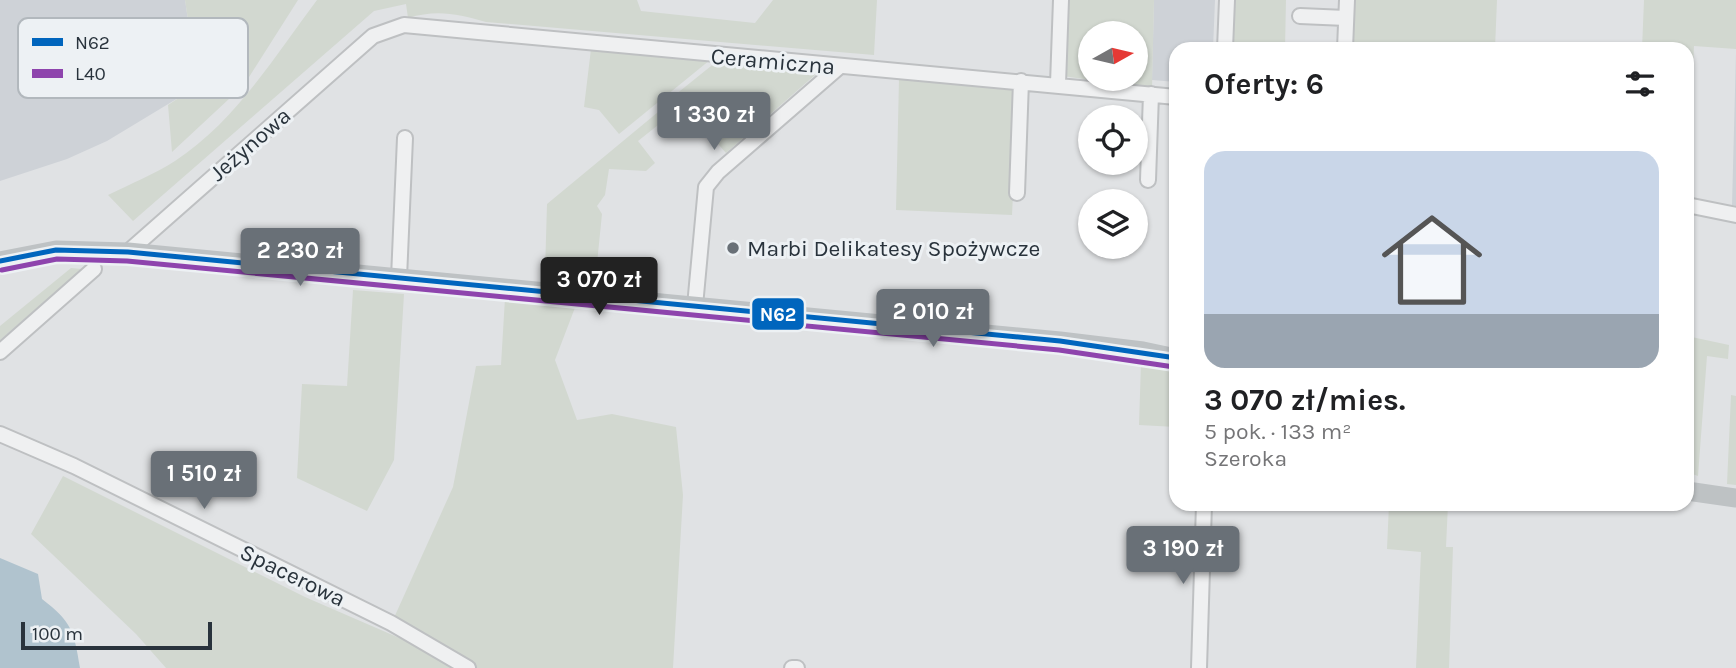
<!DOCTYPE html>
<html lang="pl">
<head>
<meta charset="utf-8">
<style>
  body { margin:0; font-family:Karla,sans-serif; background:#f6f6f6; color:#202124; height:100vh; display:flex; flex-direction:column; font-size:26px; white-space:nowrap }
  * { box-sizing:border-box; margin:0 }
  p { font-size:23px; color:#757577 }
  .icon { flex:none; width:38px; height:38px; fill:none; stroke:currentColor; stroke-width:2; stroke-linecap:round; stroke-linejoin:round }
  .map { position:relative; flex:1; overflow:hidden }
  .details { position:absolute; left:1169px; top:42px; width:525px; height:469px; display:flex; flex-direction:column; background:#fff; border-radius:21px; box-shadow:0 2px 5px #0004 }
  .details>* { flex:none }
  .needle { width:46px; rotate:82deg }
  .fabs { position:absolute; left:1078px; top:21px; display:grid; gap:14px }
  .fabs a { display:grid; place-items:center; width:70px; height:70px; border-radius:50%; background:#fff; box-shadow:0 2px 5px #0004; font-size:35px }
  .scale { position:absolute; left:21px; bottom:18px; width:191px; box-sizing:border-box; padding-left:7px; border:4px solid #29333c; border-top:0; font-size:19px; line-height:24px; white-space:nowrap; color:#29333c; -webkit-text-stroke:5px #edf1f4; paint-order:stroke }
  .price { position:absolute; translate:-50% -60px; padding:0 16px; border-radius:7px; background:#697077; color:#fff; font-size:23px; line-height:46px; filter:drop-shadow(0 2px 4px #0008) }
  .price::after { content:''; position:absolute; left:50%; top:42px; width:21px; height:16px; margin-left:-10px; background:inherit; clip-path:polygon(0 0,100% 0,50% 100%) }
  .price.selected { background:#222; color:#fff }
  ul { padding:0; list-style:none }
  li { display:grid; align-content:center; gap:14px; height:371px; padding:0 35px }
  li span { display:grid; place-items:center; height:217px; border-radius:21px; color:#555 }
  li>.icon { margin-inline-start:auto }
  span .icon { width:126px; height:126px; fill:#fffc; stroke-width:1 }
  li b { font-size:30px }
  h2 { display:flex; justify-content:space-between; align-items:center; height:84px; padding:0 35px; font-size:30px }
  .map>svg:first-child { display:block }
  .built { fill:#ced2d7 }
  .green { fill:#d2d8d0; fill-rule:evenodd }
  .water { fill:#b0c3ce }
  .lines { fill:none; stroke-linecap:round; stroke-linejoin:round }
  .street-casing { stroke:#bec0c2; stroke-width:18 }
  .street { stroke:#eff0f1; stroke-width:14 }
  .secondary { stroke:#bec2c4; stroke-width:19 }
  .bus-1-casing { stroke:#edf1f4; stroke-width:10 }
  .bus-2-casing { stroke:#edf1f4; stroke-width:10 }
  .bus-1 { stroke:#0065bd; stroke-width:5 }
  .bus-2 { stroke:#8e44ad; stroke-width:5 }
  .poi-dot { fill:#697077; stroke:#edf1f4; stroke-width:2.5 }
  .labels { text-anchor:middle; stroke-width:6; stroke-linejoin:round; paint-order:stroke }
  .street-label { font-size:23px; fill:#29333c; stroke:#edf1f4 }
  .poi-label { font-size:23px; fill:#29333c; stroke:#edf1f4; text-anchor:start }
  .key { fill:#edf1f4; stroke:#b2b8bd; stroke-width:2 }
  .key-label { font-size:19px; fill:#29333c }
  .line-badge { stroke:#edf1f4; stroke-width:2.5 }
  .badge-label { font-size:19px; text-anchor:middle; font-weight:bold; fill:#fff }
</style>
</head>
<body>
<div class="map">
<svg width="1736" height="668" viewBox="0 0 1736 668">
  <rect width="100%" height="100%" fill="#e0e2e4"/>
  <!-- built -->
  <path class="built" d="M0,0H185L198,86L107,141L67,159L0,181Z
    M1154,0H1215L1213,49H1176V82L1152,80Z
    M1736,53V206L1732,205Z"/>
  <!-- green -->
  <path class="green" d="M185,0H298L244,85L172,152L168,105L198,85Z
    M317,0H637L641,11L755,23L773,0H877L874,55L486,22C458,14 437,9 408,18L406,4L374,11L133,221L108,195C130,184 155,174 175,161C236,121 274,57 317,0Z
    M1066,0H1154L1152,89L1063,76ZM1090,33H1136V79H1090Z
    M1231,0H1286L1285,49H1229Z
    M1354,0H1497L1495,49H1352Z
    M1644,0H1736V49L1694,46L1693,69H1687V49H1642Z
    M591,49L710,60L619,134L599,110L584,107Z
    M716,62L812,68L815,75L726,153L675,95Z
    M899,79L1018,90L1012,215L896,210Z
    M675,98L682,106L638,141L655,163L646,171L609,169L605,195L597,206L602,214L595,283L561,280L559,273L545,272L547,204Z
    M71,268L82,269L0,340V326Z
    M353,290L404,294L394,460L367,511L297,478L302,384L347,386Z
    M505,298L576,305L555,360L577,420L612,414L676,427L683,495L673,668H475L393,620L453,487L476,366L501,365Z
    M1687,336L1729,345L1728,359L1707,356L1698,476L1687,472Z
    M1141,363L1176,372V427L1139,425Z
    M1731,395L1736,396V485L1727,484Z
    M63,476L305,597L427,650L458,668H166L136,634L31,534Z
    M1389,504H1448L1446,547H1453L1449,668H1416L1421,552L1387,549Z"/>
  <!-- water -->
  <path class="water" d="M0,558L38,574L42,599C72,622 74,631 80,668H0Z"/>
  <g class="lines">
    <defs>
      <path id="street" d="M1300,16L1346,18
        M1225,49L1227,0
        M1345,49L1347,0
        M1058,84L1061,0
        M1148,180L1151,94
        M1017,193L1021,81
        M1687,205L1736,215
        M128,252L373,36L404,25L1176,97
        M399,278L405,138
        M695,306L706,187L718,172L839,67
        M0,352L94,269
        M0,434L74,466L391,623L468,668
        M792,668H797
        M1199,668L1204,504"/>
    </defs>
    <!-- street casing -->
    <use href="#street" class="street-casing"/>
    <!-- street -->
    <use href="#street" class="street"/>
    <!-- secondary -->
    <path class="secondary" d="M0,261L56,250L128,252L1060,341L1143,351L1176,358
      M1687,491L1736,498"/>
    <defs>
      <path id="bus-1" d="M0,261L56,250L128,252L1060,341L1176,358"/>
      <path id="bus-2" d="M2,270L57,259L127,261L1059,350L1174,367"/>
    </defs>
    <!-- bus-1 casing -->
    <use href="#bus-1" class="bus-1-casing"/>
    <!-- bus-2 casing -->
    <use href="#bus-2" class="bus-2-casing"/>
    <!-- bus-1 -->
    <use href="#bus-1" class="bus-1"/>
    <!-- bus-2 -->
    <use href="#bus-2" class="bus-2"/>
  </g>
  <!-- markers -->
  <circle class="poi-dot" cx="733" cy="248" r="7"/>
  <g class="labels">
    <!-- street labels -->
    <g class="street-label">
      <text transform="translate(773 61) rotate(5)" y="8">Ceramiczna</text>
      <text transform="translate(250 144) rotate(-41)" y="8">Jeżynowa</text>
      <text transform="translate(293 575) rotate(26)" y="8">Spacerowa</text>
    </g>
    <!-- poi labels -->
    <g class="poi-label">
      <text x="747" y="256">Marbi Delikatesy Spożywcze</text>
    </g>
  </g>
  <!-- legend -->
  <rect x="18" y="18" width="230" height="80" rx="10" class="key"/>
  <rect x="32" y="38" width="31" height="8" fill="#0065bd"/>
  <rect x="32" y="69" width="31" height="9" fill="#8e44ad"/>
  <g class="key-label">
    <text x="75" y="49">N62</text>
    <text x="75" y="80">L40</text>
  </g>
  <rect class="line-badge" x="751" y="297" width="54" height="34" rx="7" fill="#0065bd"/>
  <g class="badge-label">
    <text x="778" y="321">N62</text>
  </g>
</svg>
<div class="fabs">
<a><svg class="needle" viewBox="-14 -14 28 28"><path d="M0-13l5 13h-10z" fill="#e53935"/><path d="M0 13l5-13h-10z" fill="#757577"/></svg></a>
<a><svg class="icon" aria-label="locate" viewBox="0 0 24 24"><circle cx="12" cy="12" r="6"/><path d="M12 2v4M12 18v4M2 12h4M18 12h4"/></svg></a>
<a><svg class="icon" aria-label="layers" viewBox="0 0 24 24"><path d="M12 4l9 5-9 5-9-5zM3 14l9 5 9-5"/></svg></a>
</div>
<div class="scale">100 m</div>
<b class="price" style="left:714px;top:152px">1 330 zł</b>
<b class="price" style="left:300px;top:288px">2 230 zł</b>
<b class="price selected" style="left:599px;top:317px">3 070 zł</b>
<b class="price" style="left:933px;top:349px">2 010 zł</b>
<b class="price" style="left:204px;top:511px">1 510 zł</b>
<b class="price" style="left:1183px;top:586px">3 190 zł</b>
<section class="details">
<h2>Oferty: 6<svg class="icon" aria-label="filters" viewBox="0 0 24 24"><path d="M4 7h16M4 17h16"/><circle cx="9" cy="7" r="2"/><circle cx="15" cy="17" r="2"/></svg></h2>
<ul>
<li><span style="background:linear-gradient(#c9d6e8 75%,#9aa5b1 0)"><svg class="icon" aria-label="home" viewBox="0 0 24 24"><path d="M3 11l9-7 9 7M6 9v11h12V9"/></svg></span><div><b>3 070 zł/mies.</b><p>5 pok. · 133 m²</p><p>Szeroka</p></div></li>
</ul>
</section>
</div>
</body>
</html>
